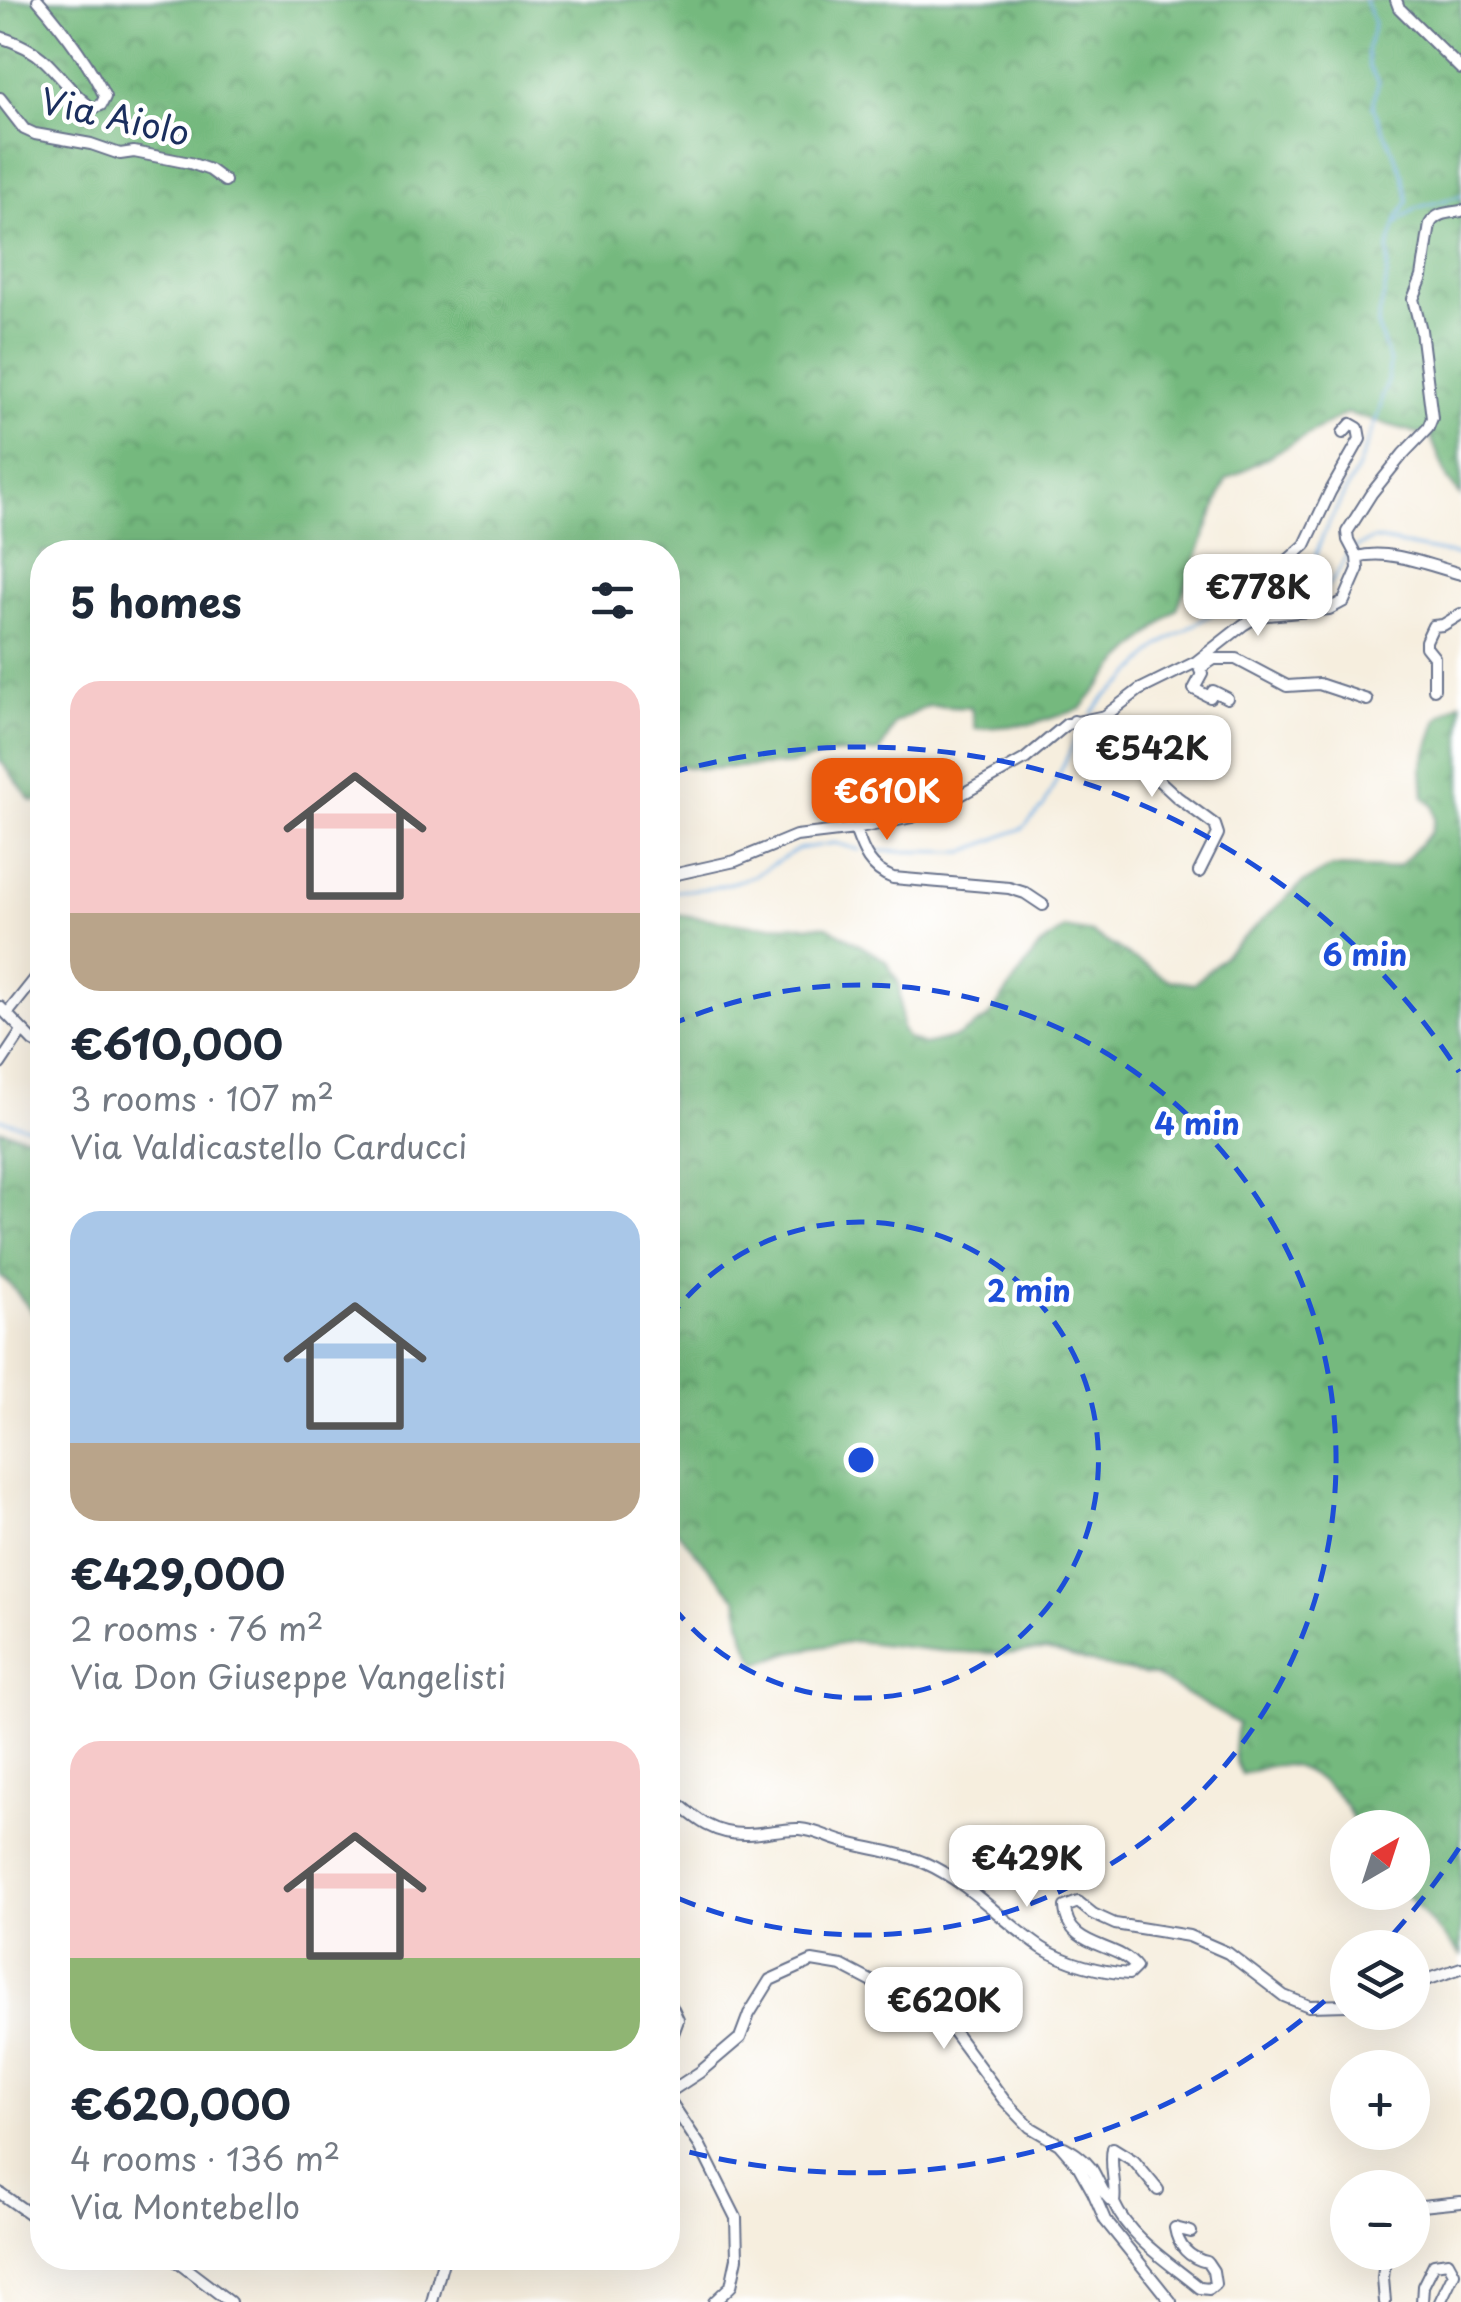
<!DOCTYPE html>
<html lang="en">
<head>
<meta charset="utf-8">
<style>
  body { margin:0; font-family:"Playpen Sans",sans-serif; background:#f6f6f7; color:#1f2937; height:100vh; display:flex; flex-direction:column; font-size:38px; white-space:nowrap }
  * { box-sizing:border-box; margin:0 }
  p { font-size:32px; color:#747a83 }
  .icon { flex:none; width:55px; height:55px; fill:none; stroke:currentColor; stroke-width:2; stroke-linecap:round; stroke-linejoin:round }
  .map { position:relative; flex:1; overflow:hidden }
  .sheet { position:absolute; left:30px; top:540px; width:650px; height:1730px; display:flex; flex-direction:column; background:#fff; border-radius:40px; box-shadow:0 10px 40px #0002 }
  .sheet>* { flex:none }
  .needle { width:65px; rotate:39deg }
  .buttons { position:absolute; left:1330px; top:1810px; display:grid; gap:20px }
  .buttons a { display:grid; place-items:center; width:100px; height:100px; border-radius:50%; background:#fff; box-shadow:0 10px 40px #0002; font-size:50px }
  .price { position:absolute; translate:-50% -85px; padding:0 22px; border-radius:20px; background:#fff; color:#222; font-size:32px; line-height:65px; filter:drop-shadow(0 2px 5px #0008) }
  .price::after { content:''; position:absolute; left:50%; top:60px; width:30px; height:22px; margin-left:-15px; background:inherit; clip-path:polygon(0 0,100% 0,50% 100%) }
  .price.on { background:#ea580c; color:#fff }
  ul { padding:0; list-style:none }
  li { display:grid; align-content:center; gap:20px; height:530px; padding:0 40px }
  li span { display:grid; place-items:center; height:310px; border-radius:30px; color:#555 }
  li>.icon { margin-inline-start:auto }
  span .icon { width:180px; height:180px; fill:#fffc; stroke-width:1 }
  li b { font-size:42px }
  h2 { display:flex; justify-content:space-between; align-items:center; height:120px; padding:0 40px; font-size:42px }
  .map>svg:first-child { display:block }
  .forest { fill:url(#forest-crowns); stroke:#48746e; stroke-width:2.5 }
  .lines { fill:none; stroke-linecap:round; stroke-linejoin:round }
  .stream { stroke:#72afe4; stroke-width:2.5 }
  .minor-casing { stroke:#68728b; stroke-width:14 }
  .minor { stroke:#fff; stroke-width:10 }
  .ring { fill:none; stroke:#1d4ed8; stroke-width:5; stroke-dasharray:18 12 }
  .labels { text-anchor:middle; stroke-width:9; stroke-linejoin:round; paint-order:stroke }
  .street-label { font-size:35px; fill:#1b2f5e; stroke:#fff }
  .centre { fill:#1d4ed8; stroke:#fff; stroke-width:5 }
  .ring-label { font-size:30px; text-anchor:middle; font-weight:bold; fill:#1d4ed8; stroke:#fff; stroke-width:9; stroke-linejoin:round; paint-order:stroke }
</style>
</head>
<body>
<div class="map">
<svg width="1461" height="2302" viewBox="0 0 1461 2302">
  <defs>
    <pattern id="forest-crowns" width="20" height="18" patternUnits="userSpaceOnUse" patternTransform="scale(2.5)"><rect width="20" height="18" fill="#74b97e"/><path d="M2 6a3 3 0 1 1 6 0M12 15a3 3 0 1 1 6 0" fill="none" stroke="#5e976a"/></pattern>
  </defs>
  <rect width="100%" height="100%" fill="#fff"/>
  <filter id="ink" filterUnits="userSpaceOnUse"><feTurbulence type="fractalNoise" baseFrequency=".01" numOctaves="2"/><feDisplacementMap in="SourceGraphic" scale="20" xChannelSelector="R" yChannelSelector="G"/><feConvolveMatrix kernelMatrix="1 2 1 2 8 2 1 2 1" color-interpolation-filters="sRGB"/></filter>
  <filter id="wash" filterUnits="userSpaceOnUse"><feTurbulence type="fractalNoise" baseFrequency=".0048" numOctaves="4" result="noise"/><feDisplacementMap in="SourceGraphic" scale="40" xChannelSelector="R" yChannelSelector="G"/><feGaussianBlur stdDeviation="2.25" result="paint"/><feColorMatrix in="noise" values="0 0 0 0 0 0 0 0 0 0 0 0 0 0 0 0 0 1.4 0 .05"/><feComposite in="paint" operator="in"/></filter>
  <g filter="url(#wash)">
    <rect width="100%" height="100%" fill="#f6eede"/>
    <!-- forest -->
    <path class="forest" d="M0,0H1461V496L1448,480L1431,437L1347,413L1226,480L1177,609L1119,663L1081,709L1033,724L975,729L971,708L928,706L895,723L880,752L833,754L791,764L703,769L668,764V552H42V801H32L0,760Z
      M1461,702V1955L1408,1897L1400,1893L1412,1892V1828L1354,1827C1352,1803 1319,1775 1296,1767C1279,1761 1259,1769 1242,1774C1230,1756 1234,1744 1238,1724L1155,1676L1112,1668L1046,1650L1006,1654L942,1651L854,1641L791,1652L757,1664L745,1639L737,1599L668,1521V913L751,925L827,926L885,960L899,983L902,1030L907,1038L924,1045L957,1037L989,1017L1038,948L1065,928L1092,933L1168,980L1194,984L1301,884L1332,867L1385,869L1399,866L1431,832L1435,819L1433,806L1424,797L1422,769L1438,718Z
      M0,1130L42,1140V1324L9,1283L0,1276Z"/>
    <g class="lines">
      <!-- stream -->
      <path class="stream" d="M1396,224L1416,208L1461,196
        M1356,548L1373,539L1461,556
        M1294,592L1313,562L1323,535L1358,467L1380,409L1382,396L1387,384L1390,363L1377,325L1385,290L1389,259L1388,249L1398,217L1408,202L1403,174L1373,107L1378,82L1369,67L1367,51L1374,23L1365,0
        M1290,594C1330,596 1332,583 1349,551
        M1092,713L1106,696L1125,682L1160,645L1234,601L1282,594
        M868,851L964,852L1023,828L1044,806L1079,732
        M668,892L712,888L752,877L798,849L835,843L860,850
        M0,1119L42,1131"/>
    </g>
  </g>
  <g filter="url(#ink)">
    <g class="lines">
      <defs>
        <path id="minor" d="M1396,0L1399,8L1461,69
          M0,37C16,42 32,49 45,61C62,77 73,95 92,108L101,105L105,97C88,61 64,30 38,0
          M0,98L24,129L35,134L91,144L120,154L134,152L190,163L210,170L225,181
          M1357,557C1389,548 1430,566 1461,574
          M1290,613L1284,582L1278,569L1305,545L1330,492L1360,439L1358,428L1351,424L1343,433
          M1202,667L1214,659H1236L1287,686L1319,684L1367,700
          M1202,667L1200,670L1202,674L1194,689L1210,697L1213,691L1227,698
          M1434,689V657L1426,647V641L1433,626L1443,625L1461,614
          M1074,721L1104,746L1131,759L1152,774L1177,797L1215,825L1218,834L1199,872
          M855,829C863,851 869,869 893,878L1009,888L1025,893L1043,905
          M668,876L735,861L796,836L855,829L912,817L950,801L1025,759L1067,724L1105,716L1139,690L1196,662L1243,625L1258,616L1329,609L1344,601L1358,569L1357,557L1348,540L1347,532L1371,494L1403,454L1428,428L1432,418L1421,330L1413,299L1422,277L1430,224C1437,212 1449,213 1461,211
          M0,1007L34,1042L42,1046
          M7,1014L42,970
          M0,1064L22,1031
          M668,1795C694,1817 711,1835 747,1834C765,1834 782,1828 800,1829C815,1830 829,1838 844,1842C870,1849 900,1852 925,1863C970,1883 1002,1921 1042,1948C1065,1963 1102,1972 1129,1974L1136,1967C1118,1942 1067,1949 1065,1907L1078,1902L1093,1914L1115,1924L1189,1936L1228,1953L1284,1996L1309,2006L1348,2005
          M1412,1985L1461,1968
          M668,1999L678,2020L668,2047
          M668,2093L700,2072L740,2038L749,2014L770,1980L812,1961L842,1966L926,2010L953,2031L1004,2100L1030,2127L1059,2144L1079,2167L1093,2192L1105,2220L1171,2302
          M668,2098L700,2146L736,2218L737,2258L731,2286L714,2302
          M1064,2147C1075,2153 1083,2158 1091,2168C1099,2180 1102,2195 1114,2203C1130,2239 1170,2263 1200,2288L1209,2289L1215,2284L1213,2271L1207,2262C1189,2258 1178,2246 1175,2228L1191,2232
          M0,2193L34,2217L42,2220
          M1114,2203C1117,2184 1109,2167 1113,2148L1134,2161L1158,2190
          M1412,2207L1461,2202
          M172,2258L230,2302
          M432,2302L444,2258
          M1385,2302L1383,2278L1386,2252
          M1422,2302L1423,2286L1434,2264L1448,2262L1454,2273L1440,2302"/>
      </defs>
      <!-- minor casing -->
      <use href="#minor" class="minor-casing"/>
      <!-- minor -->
      <use href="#minor" class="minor"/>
    </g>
  </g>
  <!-- distance rings -->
  <g class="ring">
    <path d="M668 1320A238 238 0 1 1 668 1600"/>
    <path d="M668 1026A475 475 0 1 1 668 1894"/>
    <path d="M1459 1848A713 713 0 0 1 1382 1946M1347 1981A713 713 0 0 1 670 2147M670 773A713 713 0 0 1 1459 1072"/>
  </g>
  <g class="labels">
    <!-- street labels -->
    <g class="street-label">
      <text transform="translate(115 118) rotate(13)" y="12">Via Aiolo</text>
    </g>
  </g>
  <circle cx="861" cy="1460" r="15" class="centre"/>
  <g class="ring-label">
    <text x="1365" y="966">6 min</text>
    <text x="1197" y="1135">4 min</text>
    <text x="1029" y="1302">2 min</text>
  </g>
</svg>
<div class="buttons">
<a><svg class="needle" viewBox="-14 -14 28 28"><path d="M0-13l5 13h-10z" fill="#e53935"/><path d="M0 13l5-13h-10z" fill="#747a83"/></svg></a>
<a><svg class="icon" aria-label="layers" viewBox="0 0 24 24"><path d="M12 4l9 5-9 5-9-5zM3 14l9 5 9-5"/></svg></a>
<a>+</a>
<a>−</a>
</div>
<b class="price" style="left:1258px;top:639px">€778K</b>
<b class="price" style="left:1152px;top:800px">€542K</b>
<b class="price on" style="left:887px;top:843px">€610K</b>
<b class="price" style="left:1027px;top:1910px">€429K</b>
<b class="price" style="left:944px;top:2052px">€620K</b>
<section class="sheet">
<h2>5 homes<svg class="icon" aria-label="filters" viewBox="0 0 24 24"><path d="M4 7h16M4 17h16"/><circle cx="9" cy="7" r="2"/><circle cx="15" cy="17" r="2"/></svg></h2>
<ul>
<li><span style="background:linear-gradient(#f6c9c9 75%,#b9a48a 0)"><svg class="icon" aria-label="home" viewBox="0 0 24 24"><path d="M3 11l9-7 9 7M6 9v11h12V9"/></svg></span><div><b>€610,000</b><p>3 rooms · 107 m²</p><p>Via Valdicastello Carducci</p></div></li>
<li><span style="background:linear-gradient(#a9c7e8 75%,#b9a48a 0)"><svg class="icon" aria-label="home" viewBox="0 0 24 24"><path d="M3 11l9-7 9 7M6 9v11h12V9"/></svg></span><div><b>€429,000</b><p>2 rooms · 76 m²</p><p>Via Don Giuseppe Vangelisti</p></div></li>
<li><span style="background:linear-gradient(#f6c9c9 70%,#8fb573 0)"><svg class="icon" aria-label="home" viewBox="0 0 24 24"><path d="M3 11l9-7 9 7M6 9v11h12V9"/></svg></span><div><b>€620,000</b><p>4 rooms · 136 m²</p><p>Via Montebello</p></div></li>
</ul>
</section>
</div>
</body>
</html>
